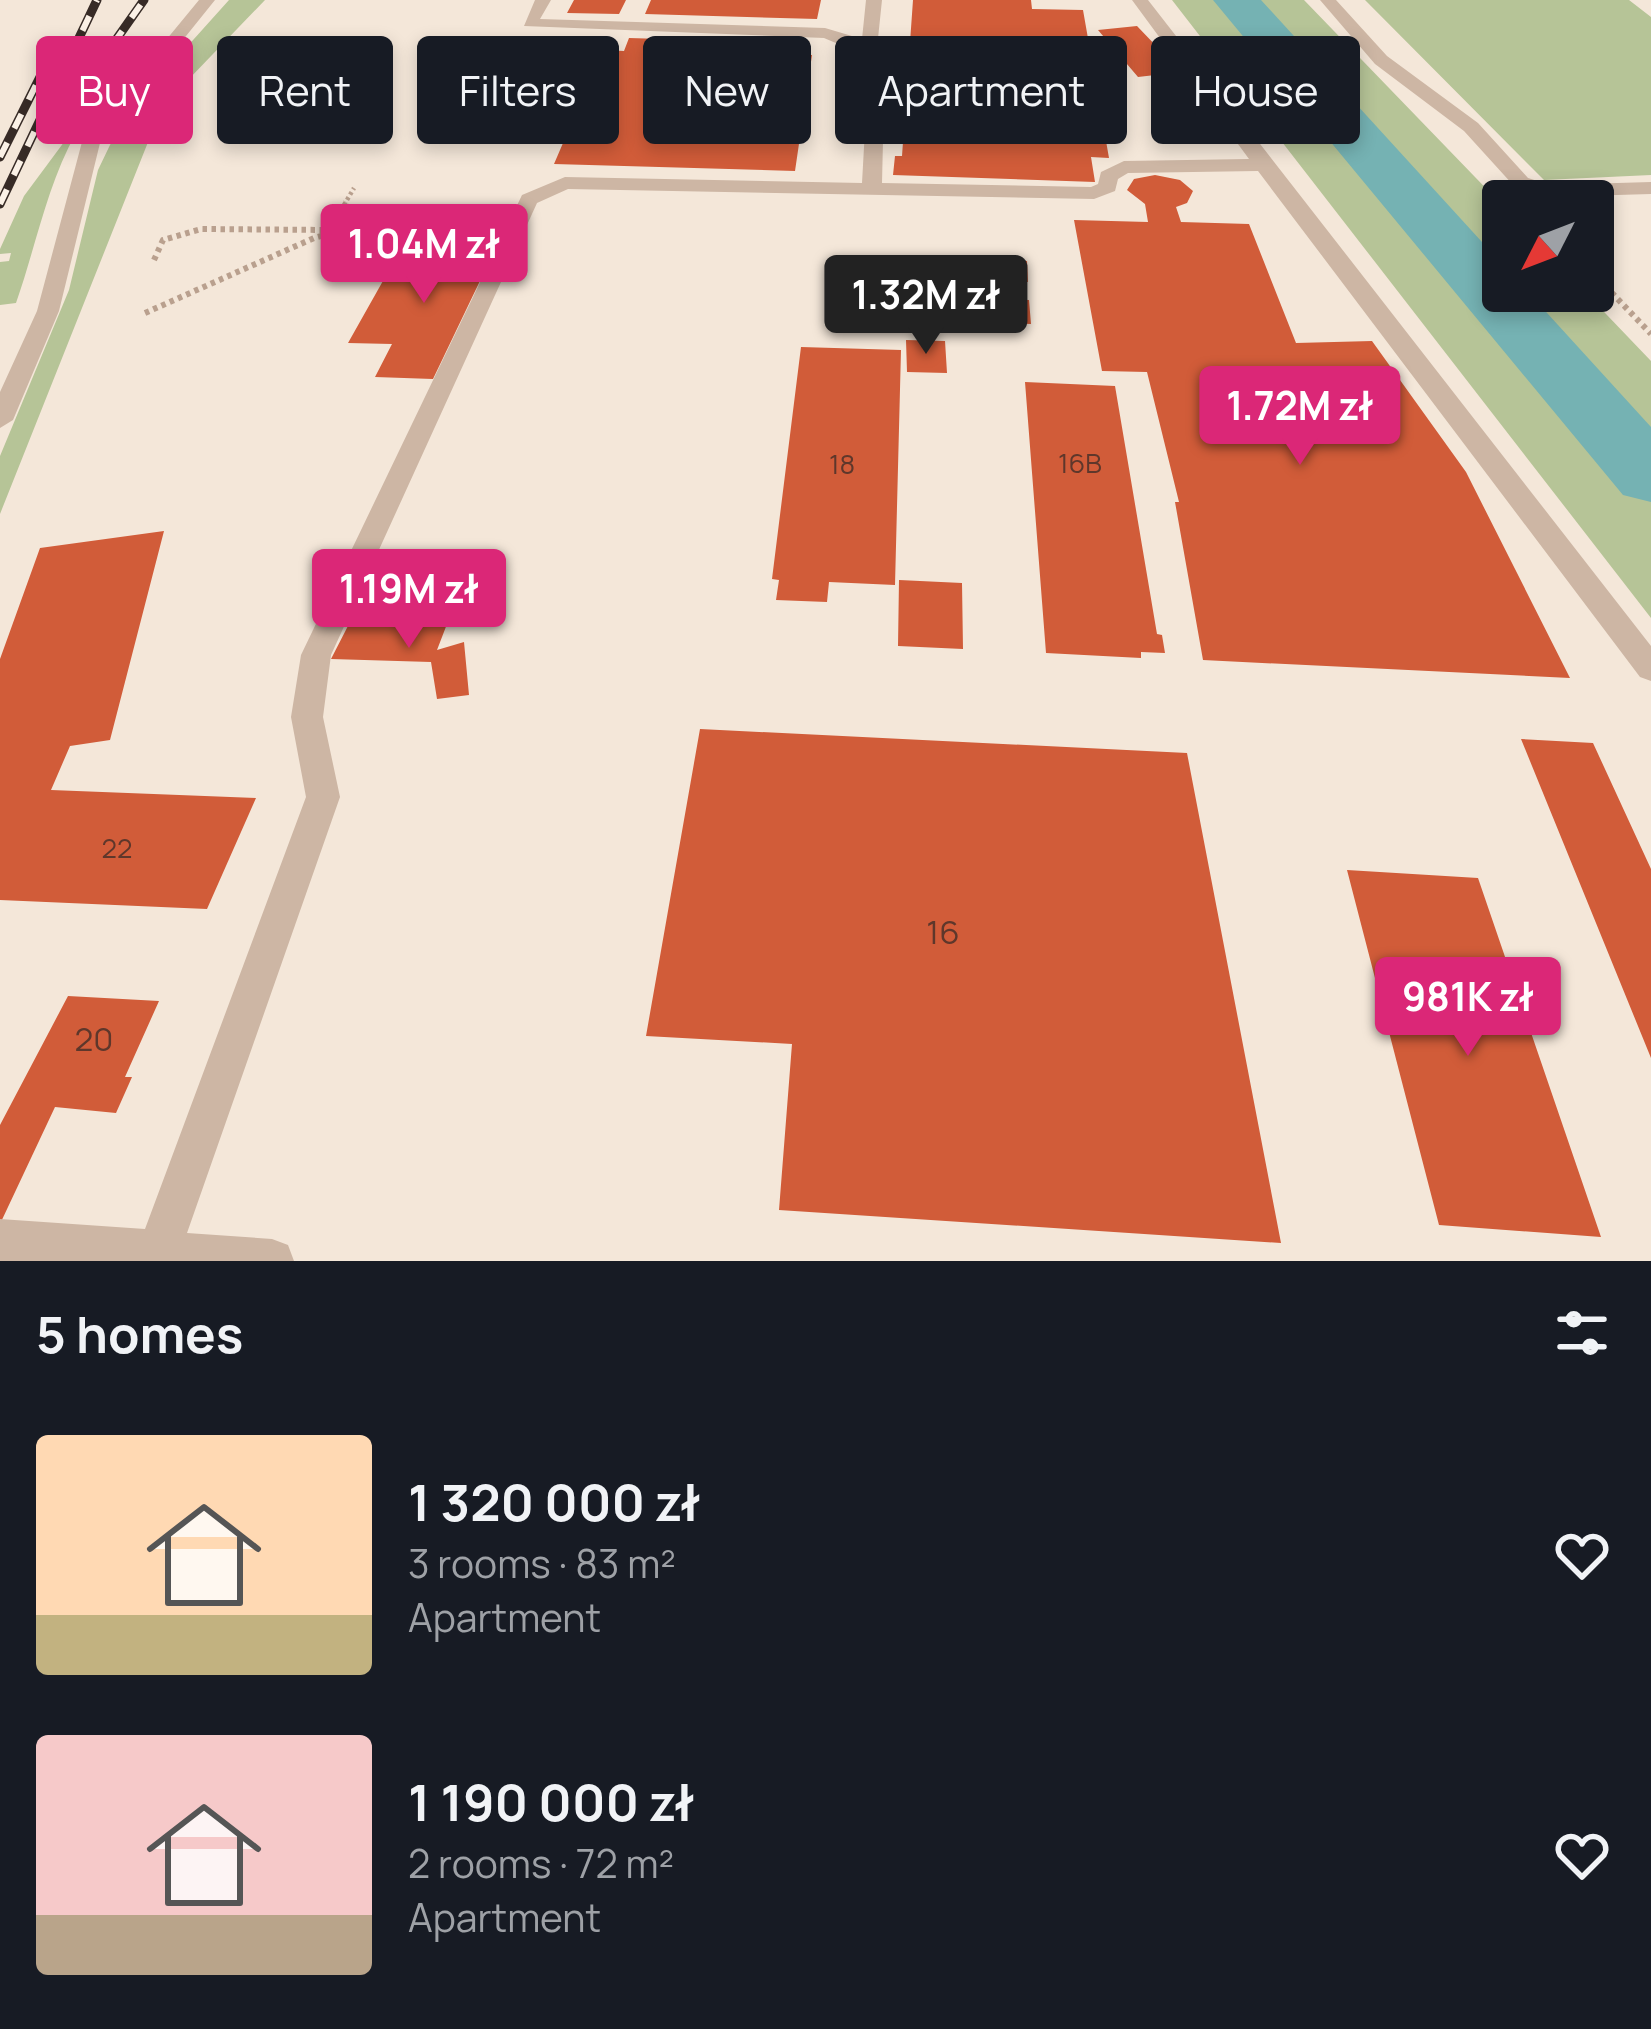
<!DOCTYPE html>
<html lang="en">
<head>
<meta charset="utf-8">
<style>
  body { margin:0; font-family:Manrope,sans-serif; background:#20242c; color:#f1f3f6; height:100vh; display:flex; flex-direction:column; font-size:45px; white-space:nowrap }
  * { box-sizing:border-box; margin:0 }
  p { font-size:39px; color:#9ea1a6 }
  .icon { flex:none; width:66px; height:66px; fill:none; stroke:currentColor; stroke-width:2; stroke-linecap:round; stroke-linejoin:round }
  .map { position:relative; height:1261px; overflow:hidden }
  .details { display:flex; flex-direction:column; background:#171b24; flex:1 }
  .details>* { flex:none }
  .top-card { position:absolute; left:36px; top:36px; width:1581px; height:108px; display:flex; gap:24px }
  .needle { width:78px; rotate:228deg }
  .buttons { position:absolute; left:1482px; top:180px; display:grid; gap:24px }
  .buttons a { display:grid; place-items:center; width:132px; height:132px; border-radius:12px; background:#171b24; box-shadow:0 6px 18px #0003; font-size:60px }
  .price { position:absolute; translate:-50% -102px; padding:0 27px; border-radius:12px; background:#db2777; color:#fff; font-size:39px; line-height:78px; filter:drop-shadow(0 3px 6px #0008) }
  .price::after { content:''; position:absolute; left:50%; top:72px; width:36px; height:27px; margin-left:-18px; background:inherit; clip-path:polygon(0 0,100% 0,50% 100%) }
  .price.current { background:#222; color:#fff }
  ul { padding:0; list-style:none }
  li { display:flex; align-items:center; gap:36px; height:300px; padding:0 36px }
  li span { display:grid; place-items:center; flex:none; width:336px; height:240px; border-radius:12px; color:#555 }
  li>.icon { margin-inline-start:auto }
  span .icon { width:144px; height:144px; fill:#fffc; stroke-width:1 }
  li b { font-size:51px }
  h2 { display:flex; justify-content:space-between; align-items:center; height:144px; padding:0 36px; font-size:51px }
  .chip { padding:0 42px; border-radius:12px; background:#171b24; box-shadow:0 6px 18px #0003; font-size:42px; line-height:108px }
  .chip.current { background:#db2777; color:#fff }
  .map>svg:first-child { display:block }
  .green { fill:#b6c497 }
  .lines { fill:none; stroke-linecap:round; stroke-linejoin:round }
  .river { fill:#75b2b3; fill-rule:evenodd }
  .building { fill:#d15c39 }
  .path-far1 { stroke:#b9a08e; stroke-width:4.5; stroke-dasharray:3 3; stroke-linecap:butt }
  .path { stroke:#b9a08e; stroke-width:6; stroke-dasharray:4.5 4.5; stroke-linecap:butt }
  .minor { fill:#cdb6a4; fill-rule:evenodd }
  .rail-casing { stroke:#372b26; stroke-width:9 }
  .rail { stroke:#fbf1e6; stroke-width:6; stroke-dasharray:16; stroke-linecap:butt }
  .labels { text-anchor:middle; stroke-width:12; stroke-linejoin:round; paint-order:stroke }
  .number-label { font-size:27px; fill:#5e372b }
  .near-number-label { font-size:33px; fill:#5e372b }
</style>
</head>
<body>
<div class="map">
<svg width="1651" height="1261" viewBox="0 0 1651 1261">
  <rect width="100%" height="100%" fill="#f4e7d9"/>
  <!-- green -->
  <path class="green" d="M229,0H265L162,107L0,514V456L69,290L98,170L110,145L132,108Z
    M1172,0H1304L1503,206V291H1584L1651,361V618Z
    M1365,0H1629L1651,17V175L1544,180Z
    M76,133C47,185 36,246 16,303L0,305V262L9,261L11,253L0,254V249L24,196L70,134Z"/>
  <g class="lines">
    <!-- river -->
    <path class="river" d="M1213,0H1261L1503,265V291H1527L1651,427V502L1623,495Z"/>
  </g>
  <!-- building -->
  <path class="building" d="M574,0H626L619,14L567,13Z
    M651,0H821L817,19L645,14Z
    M913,0H1031L1032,9L1083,10L1109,158L1091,157L1095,182L893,175L895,156H902Z
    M1137,26L1181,72L1138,77L1098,30Z
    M629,38L767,42L764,54L812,55L795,171L554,164L603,50L624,51Z
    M1155,175L1180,180L1193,191L1187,203L1176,207L1181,222L1249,224L1296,343L1372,341L1466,472L1570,678L1203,660L1175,502H1179L1147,372L1102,371L1074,220L1148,222L1145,204L1127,190L1134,179Z
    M445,236L501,237L433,379L375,377L392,344L348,343L397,256L434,257Z
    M991,259L1027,261L1028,282L991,280Z
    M958,297L1029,300L1031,324L958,321Z
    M906,340L945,341L947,373L907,372Z
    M801,347L901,350L895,585L829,582L827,602L776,600L779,580L772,579Z
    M1025,382L1115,386L1157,634L1162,635L1165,653L1141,652V658L1046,653Z
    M164,531L110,740L70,746L51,790L256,798L207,909L0,900V659L40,548Z
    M899,580L962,583L963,649L898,646Z
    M350,622L447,624L437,650L464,642L469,695L437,699L431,662L331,659Z
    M700,729L1187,753L1281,1243L779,1210L792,1044L646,1036Z
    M1521,739L1593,743L1651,869V1058Z
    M1347,870L1478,878L1601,1237L1439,1225Z
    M68,996L159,1001L125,1077H132L116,1113L55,1107L0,1224V1125Z"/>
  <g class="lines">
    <!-- path-far1 -->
    <path class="path-far1" d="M344,205L354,188"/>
    <!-- path -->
    <path class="path" d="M327,233L346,202
      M154,260L163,240L201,229L330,230
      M1593,273L1651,334
      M145,313L314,238L343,230L430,228"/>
    <!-- minor -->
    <path class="minor" d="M199,0H215L100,143L59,311L13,420L0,428V392L37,311L82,142Z
      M535,0H551L540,19L825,28L862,39L866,0H882L877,48L885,55L882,183L1091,187L1098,184L1101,172L1124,161L1249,159L1132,0H1148L1651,646V681L1640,677L1258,171L1128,173L1118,179L1115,191L1094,199L568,189L537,203L331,655L323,717L340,797L187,1233L272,1239L288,1245L294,1261H0V1219L145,1229L306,797L291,717L301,655L522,195L565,177L862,183L869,57L824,38L524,26Z
      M1320,0H1336L1387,56L1478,123L1528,178L1550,185L1651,182V194L1548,197L1514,186L1464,131L1375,64Z"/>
    <defs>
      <path id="rail" d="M113,44L144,0
        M0,157L57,43
        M0,204L97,0"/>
    </defs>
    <!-- rail casing -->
    <use href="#rail" class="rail-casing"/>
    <!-- rail -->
    <use href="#rail" class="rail"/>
  </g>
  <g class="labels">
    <!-- number labels -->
    <g class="number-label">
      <text x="1080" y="473">16B</text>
      <text x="842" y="474">18</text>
      <text x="117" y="858">22</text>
    </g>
    <!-- near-number labels -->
    <g class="near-number-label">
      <text x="943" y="944">16</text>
      <text x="94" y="1051">20</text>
    </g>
  </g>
</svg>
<div class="buttons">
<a><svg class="needle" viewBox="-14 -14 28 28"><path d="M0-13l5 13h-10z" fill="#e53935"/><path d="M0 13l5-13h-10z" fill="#9ea1a6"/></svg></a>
</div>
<b class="price" style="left:424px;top:306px">1.04M zł</b>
<b class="price current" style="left:926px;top:357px">1.32M zł</b>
<b class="price" style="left:1300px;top:468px">1.72M zł</b>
<b class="price" style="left:409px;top:651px">1.19M zł</b>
<b class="price" style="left:1468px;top:1059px">981K zł</b>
<div class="top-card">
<a class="chip current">Buy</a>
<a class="chip">Rent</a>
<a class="chip">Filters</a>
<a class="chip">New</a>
<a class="chip">Apartment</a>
<a class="chip">House</a>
</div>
</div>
<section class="details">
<h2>5 homes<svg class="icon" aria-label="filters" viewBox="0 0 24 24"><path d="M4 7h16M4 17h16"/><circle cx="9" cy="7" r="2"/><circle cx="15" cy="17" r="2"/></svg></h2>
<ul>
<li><span style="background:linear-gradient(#ffd9b3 75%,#c2b280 0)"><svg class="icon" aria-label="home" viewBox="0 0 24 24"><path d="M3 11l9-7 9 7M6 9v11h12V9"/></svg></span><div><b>1 320 000 zł</b><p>3 rooms · 83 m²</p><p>Apartment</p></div><svg class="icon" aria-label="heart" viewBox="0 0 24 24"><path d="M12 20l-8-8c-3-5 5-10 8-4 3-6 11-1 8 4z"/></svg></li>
<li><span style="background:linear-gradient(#f6c9c9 75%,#b9a48a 0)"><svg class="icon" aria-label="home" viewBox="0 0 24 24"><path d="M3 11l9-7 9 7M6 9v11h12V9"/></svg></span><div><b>1 190 000 zł</b><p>2 rooms · 72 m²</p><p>Apartment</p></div><svg class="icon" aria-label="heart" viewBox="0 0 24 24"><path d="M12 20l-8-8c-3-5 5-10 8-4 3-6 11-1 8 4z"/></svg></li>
</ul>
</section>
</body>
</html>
